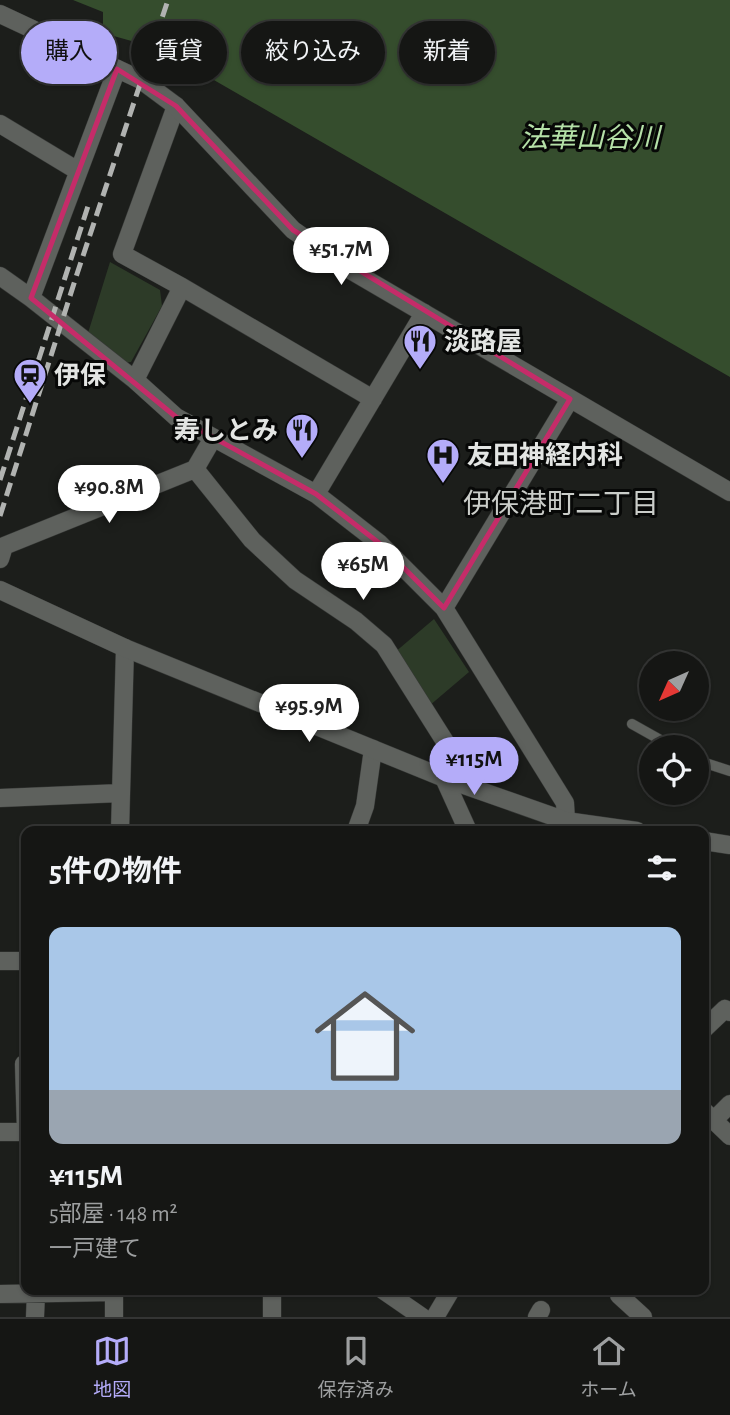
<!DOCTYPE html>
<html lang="ja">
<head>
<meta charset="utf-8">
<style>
  body { margin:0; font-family:"Alegreya Sans","Noto Sans JP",sans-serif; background:#222322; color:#f1f3f6; height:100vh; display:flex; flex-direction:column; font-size:26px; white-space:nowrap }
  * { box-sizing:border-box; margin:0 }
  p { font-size:23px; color:#9d9fa0 }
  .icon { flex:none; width:38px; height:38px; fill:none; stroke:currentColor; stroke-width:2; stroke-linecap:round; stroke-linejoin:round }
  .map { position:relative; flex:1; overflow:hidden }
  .panel { position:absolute; left:21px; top:826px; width:688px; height:469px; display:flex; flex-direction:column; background:#151614; border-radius:14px; box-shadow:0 2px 5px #0004,0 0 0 2px #343534 }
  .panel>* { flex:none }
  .hud { position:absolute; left:21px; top:21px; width:690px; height:63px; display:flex; gap:14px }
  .needle { width:46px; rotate:225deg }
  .fabs { position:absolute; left:639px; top:651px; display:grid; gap:14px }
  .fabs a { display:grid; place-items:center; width:70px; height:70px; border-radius:50%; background:#151614; box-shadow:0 2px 5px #0004,0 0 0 2px #343534; font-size:35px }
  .price { position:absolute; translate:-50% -60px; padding:0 16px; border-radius:24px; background:#fff; color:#222; font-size:23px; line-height:46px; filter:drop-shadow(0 2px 4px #0008) }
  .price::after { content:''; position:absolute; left:50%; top:42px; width:21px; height:16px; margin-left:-10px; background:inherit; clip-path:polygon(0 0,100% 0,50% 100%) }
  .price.on { background:#b4acf9; color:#111 }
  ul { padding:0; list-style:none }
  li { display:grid; align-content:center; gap:14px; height:371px; padding:0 28px }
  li+li { border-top:2px solid #343534 }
  li span { display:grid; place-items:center; height:217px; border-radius:14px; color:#555 }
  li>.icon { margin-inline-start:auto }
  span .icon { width:126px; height:126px; fill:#fffc; stroke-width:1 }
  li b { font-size:30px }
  h2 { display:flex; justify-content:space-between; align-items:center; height:84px; padding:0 28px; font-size:30px }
  .chip { padding:0 24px; border-radius:32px; background:#151614; box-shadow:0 2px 5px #0004,0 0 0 2px #343534; font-size:24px; line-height:63px }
  .chip.on { background:#b4acf9; color:#111 }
  .tabs { display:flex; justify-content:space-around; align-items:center; height:98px; border-top:2px solid #343534; background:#151614; font-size:19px; color:#9d9fa0 }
  .tabs a { display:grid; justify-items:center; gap:4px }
  .tabs .on { color:#b4acf9 }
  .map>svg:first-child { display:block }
  .green { fill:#2d3b28 }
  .water { fill:#354d2d }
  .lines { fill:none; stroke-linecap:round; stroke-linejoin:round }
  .lane-casing { stroke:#373937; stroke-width:11 }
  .street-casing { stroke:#373937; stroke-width:19 }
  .secondary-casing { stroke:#373937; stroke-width:19 }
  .lane { stroke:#5e615d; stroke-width:10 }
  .street { stroke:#5e615d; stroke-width:18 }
  .secondary { stroke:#5e615d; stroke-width:18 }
  .rail { stroke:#b1b3b1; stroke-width:5; stroke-dasharray:14 7; stroke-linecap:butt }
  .marked { fill:none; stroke:#c52c69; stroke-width:5; stroke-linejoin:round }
  .labels { text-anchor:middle; stroke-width:6; stroke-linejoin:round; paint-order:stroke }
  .poi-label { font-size:26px; font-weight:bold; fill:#e3e5e3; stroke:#070807; text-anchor:start }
  .water-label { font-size:28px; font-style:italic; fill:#b5e1a8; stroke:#070807 }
  .neighbourhood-label { font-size:28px; fill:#cacdc9; stroke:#070807 }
</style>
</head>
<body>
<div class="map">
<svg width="730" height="1317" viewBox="0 0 730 1317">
  <rect width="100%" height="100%" fill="#1c1e1b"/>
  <!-- green -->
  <path class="green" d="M110,262L160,290L162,306L131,362L122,363L88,333Z
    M434,619L469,672L429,706L394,653Z"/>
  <!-- water -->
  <path class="water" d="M73,0H730V377L160,49L103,33V12Z"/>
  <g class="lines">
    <defs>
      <path id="lane" d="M632,724L673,747
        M696,760L730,771"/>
      <path id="street" d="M176,106L122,254L182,287L135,380L176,417L316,494L379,543L444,608L565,803L566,821
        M0,124L78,171
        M0,276L31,298L117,69
        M182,287L373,399
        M31,298L135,380
        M195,469L252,540L295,580L356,621L384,645L444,740L460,783
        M316,494L424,313
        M0,559L4,546L195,469L213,438
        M444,608L570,399
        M444,778L468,831
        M0,798L121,793
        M120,831L125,648
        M356,831L365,806L373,749
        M0,961H26
        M704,1029L725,1009L730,1012
        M24,1064L26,1132
        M704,1111L730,1136
        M713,1121L730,1104
        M0,1132H26
        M272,1290V1317
        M383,1290L422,1317
        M0,1294L114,1292
        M619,1295L643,1317
        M35,1317L36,1293
        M114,1317V1290
        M435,1317L451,1290
        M537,1317L541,1310"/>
      <path id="secondary" d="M0,14L141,80L176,106L293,230L352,271L730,492
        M0,590L125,648L444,778L566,821L637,831
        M704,841L730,845"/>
    </defs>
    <!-- lane casing -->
    <use href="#lane" class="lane-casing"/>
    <!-- street casing -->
    <use href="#street" class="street-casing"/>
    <!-- secondary casing -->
    <use href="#secondary" class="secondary-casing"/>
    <!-- lane -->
    <use href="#lane" class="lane"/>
    <!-- street -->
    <use href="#street" class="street"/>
    <!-- secondary -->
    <use href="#secondary" class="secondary"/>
    <!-- rail -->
    <path class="rail" d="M0,480L89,203
      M0,516L77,274L168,0"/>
  </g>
  <!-- marked area -->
  <path class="marked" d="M117,69L176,106L293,230L570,399L444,608L379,543L316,494L176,417L31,298Z"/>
  <!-- icons -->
  <defs>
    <symbol id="restaurant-pin" viewBox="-11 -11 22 30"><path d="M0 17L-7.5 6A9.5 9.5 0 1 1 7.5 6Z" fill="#b4acf9" stroke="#070807"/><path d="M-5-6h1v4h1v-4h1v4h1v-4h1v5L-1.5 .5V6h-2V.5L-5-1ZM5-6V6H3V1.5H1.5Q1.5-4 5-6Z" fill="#111"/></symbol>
    <symbol id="station-pin" viewBox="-11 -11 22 30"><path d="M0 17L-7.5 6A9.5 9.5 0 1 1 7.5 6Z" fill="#b4acf9" stroke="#070807"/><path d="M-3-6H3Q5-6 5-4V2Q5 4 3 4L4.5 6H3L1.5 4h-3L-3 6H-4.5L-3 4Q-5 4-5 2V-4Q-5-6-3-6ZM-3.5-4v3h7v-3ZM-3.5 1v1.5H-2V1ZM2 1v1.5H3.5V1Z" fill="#111"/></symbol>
    <symbol id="hospital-pin" viewBox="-11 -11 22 30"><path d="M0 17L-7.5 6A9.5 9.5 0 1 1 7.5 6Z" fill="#b4acf9" stroke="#070807"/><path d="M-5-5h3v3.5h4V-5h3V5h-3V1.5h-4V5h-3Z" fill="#111"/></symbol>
  </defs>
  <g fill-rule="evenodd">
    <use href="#restaurant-pin" x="401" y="322" width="38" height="52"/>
    <use href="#station-pin" x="11" y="356" width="38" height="52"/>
    <use href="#restaurant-pin" x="283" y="411" width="38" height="52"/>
    <use href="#hospital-pin" x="424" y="436" width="38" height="52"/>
  </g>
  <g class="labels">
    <!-- poi labels -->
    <g class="poi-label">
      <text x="444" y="350">淡路屋</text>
      <text x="54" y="384">伊保</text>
      <text x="278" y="439" text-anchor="end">寿しとみ</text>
      <text x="467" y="464">友田神経内科</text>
    </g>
    <!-- water labels -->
    <g class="water-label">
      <text x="590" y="147">法華山谷川</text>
    </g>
    <!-- neighbourhood labels -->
    <g class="neighbourhood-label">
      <text x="561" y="513">伊保港町二丁目</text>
    </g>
  </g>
</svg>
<div class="fabs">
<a><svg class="needle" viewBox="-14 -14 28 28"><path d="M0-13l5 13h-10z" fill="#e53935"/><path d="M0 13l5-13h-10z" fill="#9d9fa0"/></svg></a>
<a><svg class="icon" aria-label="locate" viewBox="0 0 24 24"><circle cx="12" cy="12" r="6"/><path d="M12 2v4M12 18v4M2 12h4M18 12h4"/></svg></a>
</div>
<b class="price" style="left:341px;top:287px">¥51.7M</b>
<b class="price" style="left:109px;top:525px">¥90.8M</b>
<b class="price" style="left:363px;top:602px">¥65M</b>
<b class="price" style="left:309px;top:744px">¥95.9M</b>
<b class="price on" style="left:474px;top:797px">¥115M</b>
<div class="hud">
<a class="chip on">購入</a>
<a class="chip">賃貸</a>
<a class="chip">絞り込み</a>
<a class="chip">新着</a>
</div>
<section class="panel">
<h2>5件の物件<svg class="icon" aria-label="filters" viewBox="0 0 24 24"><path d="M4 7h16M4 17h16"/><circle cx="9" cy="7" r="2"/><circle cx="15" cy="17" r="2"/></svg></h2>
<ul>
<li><span style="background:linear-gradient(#a9c7e8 75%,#9aa5b1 0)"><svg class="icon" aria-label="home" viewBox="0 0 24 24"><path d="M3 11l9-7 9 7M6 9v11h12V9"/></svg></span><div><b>¥115M</b><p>5部屋 · 148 m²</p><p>一戸建て</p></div></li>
</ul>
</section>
</div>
<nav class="tabs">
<a class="on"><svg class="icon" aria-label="map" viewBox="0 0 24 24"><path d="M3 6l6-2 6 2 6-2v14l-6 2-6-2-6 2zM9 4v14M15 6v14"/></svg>地図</a>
<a><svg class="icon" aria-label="saved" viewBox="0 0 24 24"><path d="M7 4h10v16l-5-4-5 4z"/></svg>保存済み</a>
<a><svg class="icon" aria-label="home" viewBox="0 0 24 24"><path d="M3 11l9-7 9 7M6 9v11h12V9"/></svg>ホーム</a>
</nav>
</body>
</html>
